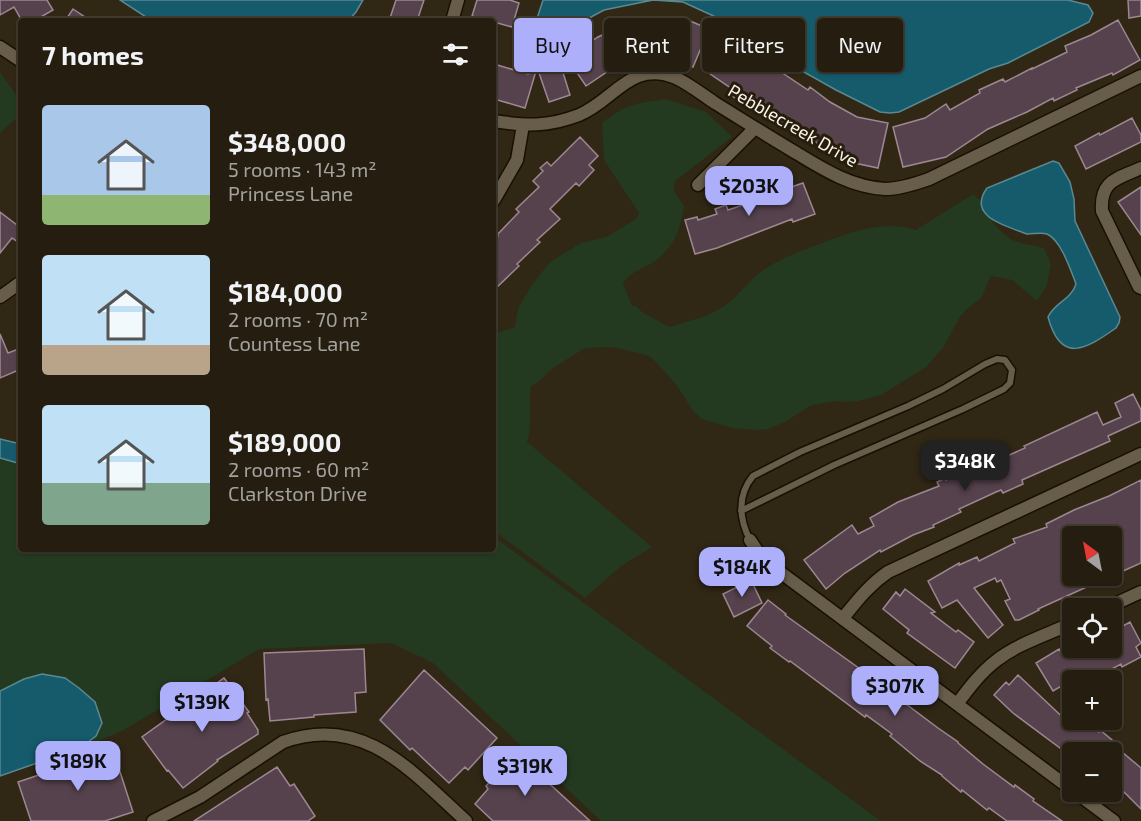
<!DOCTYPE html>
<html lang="en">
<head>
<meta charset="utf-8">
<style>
  body { margin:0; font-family:"Exo 2",sans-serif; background:#302a1e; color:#f1f3f6; height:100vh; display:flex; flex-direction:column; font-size:22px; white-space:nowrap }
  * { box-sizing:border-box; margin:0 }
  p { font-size:20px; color:#a3a29f }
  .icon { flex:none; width:33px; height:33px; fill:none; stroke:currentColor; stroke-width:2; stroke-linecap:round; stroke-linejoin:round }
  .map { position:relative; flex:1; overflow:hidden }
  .sheet { position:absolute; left:18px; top:18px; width:478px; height:534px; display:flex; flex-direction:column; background:#241d10; border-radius:6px; box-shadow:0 2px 4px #0004,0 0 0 2px #413b30 }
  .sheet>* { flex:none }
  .hud { position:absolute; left:514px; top:18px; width:536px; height:54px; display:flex; gap:12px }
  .needle { width:39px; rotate:328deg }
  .controls { position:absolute; left:1062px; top:526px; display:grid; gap:12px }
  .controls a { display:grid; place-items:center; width:60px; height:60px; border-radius:6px; background:#241d10; box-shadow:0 2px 4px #0004,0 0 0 2px #413b30; font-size:30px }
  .price { position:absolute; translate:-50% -51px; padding:0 14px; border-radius:12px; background:#adaffb; color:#111; font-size:20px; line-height:39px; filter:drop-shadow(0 2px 3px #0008) }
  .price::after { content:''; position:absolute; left:50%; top:36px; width:18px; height:14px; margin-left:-9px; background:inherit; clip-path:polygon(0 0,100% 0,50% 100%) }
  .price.current { background:#222; color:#fff }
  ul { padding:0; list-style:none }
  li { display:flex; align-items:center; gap:18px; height:150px; padding:0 24px }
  li span { display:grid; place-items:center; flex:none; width:168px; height:120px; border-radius:6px; color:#555 }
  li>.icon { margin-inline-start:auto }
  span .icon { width:72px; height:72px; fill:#fffc; stroke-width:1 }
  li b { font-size:26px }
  h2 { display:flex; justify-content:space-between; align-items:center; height:72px; padding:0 24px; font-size:26px }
  .pill { padding:0 21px; border-radius:6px; background:#241d10; box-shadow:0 2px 4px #0004,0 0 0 2px #413b30; font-size:21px; line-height:54px }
  .pill.current { background:#adaffb; color:#111 }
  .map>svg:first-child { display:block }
  .green { fill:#233a20 }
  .water { fill:#155b6c; stroke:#5a8991; stroke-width:1.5 }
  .building { fill:#56424d; stroke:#9e8793; stroke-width:1.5 }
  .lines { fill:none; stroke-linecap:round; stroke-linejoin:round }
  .lane-casing { stroke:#181002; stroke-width:9 }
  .street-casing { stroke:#181002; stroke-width:15 }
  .lane { stroke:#685d4a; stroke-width:6 }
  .street { stroke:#685d4a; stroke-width:12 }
  .labels { text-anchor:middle; stroke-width:6; stroke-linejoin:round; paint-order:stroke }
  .street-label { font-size:18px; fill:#faf3e8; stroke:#271d0c }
</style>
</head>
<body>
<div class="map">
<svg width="1141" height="821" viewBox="0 0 1141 821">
  <rect width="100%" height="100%" fill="#302715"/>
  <!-- green -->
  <path class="green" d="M0,72L21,102V114L0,133Z
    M666,99L706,112L732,137L675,181L674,191L684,206C680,230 675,246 655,261C642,270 634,269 623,283L632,306H636L643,313L670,327C685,322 706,317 718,310C735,301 745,284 759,273C777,260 797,252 817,245C848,233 882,219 916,230L973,194L985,205C986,217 1001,233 1011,239C1021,245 1033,244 1044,248L1051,264L1047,285L1037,301L1012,280L991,276L981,298L966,310L959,318L943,348L925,368L881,395L858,401L847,402L837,401L812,405L786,421L769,429L758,430L732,428L702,419L693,411L678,387L657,363L649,356L617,348L607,347L585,348L553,368L539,381L531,386C528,405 533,424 527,442L652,547L621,566L585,598L494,531V334L515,327L518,309L531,286L550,262L581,243L606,237L636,219L639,213L604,160L602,123C625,104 638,103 666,99Z
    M0,458L21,464V549H494V537L881,821H601L433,663L391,643L259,649L124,730L90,745L0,776Z"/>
  <!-- water -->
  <path class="water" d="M120,0H363L356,12L348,21H152Z
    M543,0H1068L1088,5L1093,13L1089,22L1008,63L989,69L899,112L890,113L880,112L836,90L793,66L787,59L755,35L683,2L653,0L604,10L578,24L555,43L545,46L536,43L532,34Z
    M1053,161L1059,163L1070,182L1074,199L1075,221L1120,317L1119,323L1116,328C1086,349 1061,365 1048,317C1055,302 1071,300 1076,284C1071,271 1061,240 1047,234C1041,232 1034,234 1027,234C1007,226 966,217 987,188Z
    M0,439L21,444V464L0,458Z
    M42,674L65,678L79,688L95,702L102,723L96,736L80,748L0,776V691L24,679Z"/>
  <!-- building -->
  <path class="building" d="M0,0H47L53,10L34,21H22L14,7L0,15Z
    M396,0H424L417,21H389Z
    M477,0H510L519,3L512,27L472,16Z
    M1128,0H1141V16L1129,18Z
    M73,9L91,21H65Z
    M683,18L709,29L693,67L667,56Z
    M663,20L664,55L641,56L640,21Z
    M1118,20L1140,60L1113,75L1112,73L1076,88L1077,90L1054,101L1053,98L1027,112L988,129L946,157L903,167L893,127L925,118L946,104L950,110L980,93L979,90L1003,79L1005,82L1032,68V69L1067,52L1065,46L1091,35Z
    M620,27L634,59L610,70L586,86L567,58L598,37Z
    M729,33L751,48L749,50L776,66L775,68L808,90L810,87L830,102L857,117L888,123L878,168L840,160L806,135L805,138L778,119L777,121L753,105L751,108L729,94L732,89L703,69Z
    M560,63L570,95L549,102L538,70Z
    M494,64L528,74L536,71L525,108L494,99Z
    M1132,118L1141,135V142L1086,169L1075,146L1099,133L1100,135Z
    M580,137L598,156L589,165L594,170L579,186L576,183L550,209L560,219L537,240L540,242L517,264L519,266L494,290V241L498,236L497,235L519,212L516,209L539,187L533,181L543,171L540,168L547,162L551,166Z
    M803,183L815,214L793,222L792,219L717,248L695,254L685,220L697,217L698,220L717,214L715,209L726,205L728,210L746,204L742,194L765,186L768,195Z
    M1141,187V235L1118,202Z
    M0,212L21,228V244L12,238L0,253Z
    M0,334L8,353L21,348V369L0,378Z
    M1133,394L1141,410V421L1108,436L1110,441L1022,480L1023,484L1003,493L1001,490L996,492L959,509L961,512L933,525L934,527L913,535L881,552L880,550L845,573L826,589L804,560L852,525L858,534L874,526L870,518L898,502L939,486L937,482L945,478L946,480L974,467L976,470L1025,448L1024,446L1097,412L1103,425L1121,417L1115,403Z
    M1141,480V563L1112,576V532L1099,537H1072V576H1111L1038,609L1039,610L1019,620H1015L1005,601L1010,599L1001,580L997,582L995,578L974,588L1003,625L988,638L957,600L942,608L928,581L959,563V565L977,557L979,561L1015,543L1013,539L1047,527L1046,524L1074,510L1109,496Z
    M751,580L762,603L734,617L723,594Z
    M905,589L935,612L931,613L956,632L958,630L974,642L955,668L907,633L909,630L883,609L896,592L900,596Z
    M768,600L786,614L785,615L817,638L863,671L865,670L887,688L886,689L938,728L958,742V743L983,764L1014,787L1015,785L1034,799L1033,801L1062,821H1007L989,808L987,810L962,790L961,792L942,776V775L920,761L890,736L892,734L866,715L865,717L790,661L789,662L770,648L772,646L747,626Z
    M1130,622L1141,643L1136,647L1141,657L1122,667L1121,664L1089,681H1085L1082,674L1053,691L1036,663L1059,649L1062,654L1074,648H1112V632Z
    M364,649L366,692L355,693L356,712L314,715V717L270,721L268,699L266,700L264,653Z
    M424,670L497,738L468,770L465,767L449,783L412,748L410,750L380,720Z
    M1018,675L1073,727L1070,720H1083L1099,732L1100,730L1117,744L1115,746L1141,768V809L1122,790L1120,792L1112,784V753H1076L1068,746L1064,751L1013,713L994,695L1006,682L1009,685Z
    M224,678L249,712L247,713L258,730V734L217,760L218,761L183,788L168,770L167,771L142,737Z
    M113,750L133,812L105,821H31L18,782Z
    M516,753L590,821H493L475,804L488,789L486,786Z
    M277,767L290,786L294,784L315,816L308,821H194Z"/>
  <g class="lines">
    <defs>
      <path id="lane" d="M741,511L834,465L963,409L1004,389L1010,383L1012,370L1005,360L997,359L985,364L943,389L908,406L800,452L753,476C737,495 739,519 750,540"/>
      <path id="street" d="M452,21L458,0
        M0,47L21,61
        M494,121C526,126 548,127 579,115C614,101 631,59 676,78C689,84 703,95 715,103C741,119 766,135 793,151C821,168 850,187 885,189C900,189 915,184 929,179L1141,76
        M1141,168C1117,179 1100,180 1102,211L1139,287L1141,288
        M698,185L755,128
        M494,200L517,160L523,125
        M0,297L21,282
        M750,540L758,552L776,569L1072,790
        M1104,609L1141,592
        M843,618C857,601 869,585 888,572L1141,454
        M957,704C969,688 981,672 997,660C1017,644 1049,634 1072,623
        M1075,792L1114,821
        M153,821L200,797L283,742C364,713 412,772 466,821"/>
    </defs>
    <!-- lane casing -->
    <use href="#lane" class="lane-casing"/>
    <!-- street casing -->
    <use href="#street" class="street-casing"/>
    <!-- lane -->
    <use href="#lane" class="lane"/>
    <!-- street -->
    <use href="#street" class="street"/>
  </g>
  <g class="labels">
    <!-- street labels -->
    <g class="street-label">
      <text transform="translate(793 126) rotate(30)" y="6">Pebblecreek Drive</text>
    </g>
  </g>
</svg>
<div class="controls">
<a><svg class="needle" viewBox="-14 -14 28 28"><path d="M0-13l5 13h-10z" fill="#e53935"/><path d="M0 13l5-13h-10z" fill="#a3a29f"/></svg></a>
<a><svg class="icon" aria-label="locate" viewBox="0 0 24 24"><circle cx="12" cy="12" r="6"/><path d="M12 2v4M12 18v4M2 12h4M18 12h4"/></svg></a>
<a>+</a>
<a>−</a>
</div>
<b class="price" style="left:749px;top:217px">$203K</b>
<b class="price current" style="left:965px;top:492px">$348K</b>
<b class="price" style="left:742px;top:598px">$184K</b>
<b class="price" style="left:895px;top:717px">$307K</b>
<b class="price" style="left:202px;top:733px">$139K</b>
<b class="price" style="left:78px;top:792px">$189K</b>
<b class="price" style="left:525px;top:797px">$319K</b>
<div class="hud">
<a class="pill current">Buy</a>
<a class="pill">Rent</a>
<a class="pill">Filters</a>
<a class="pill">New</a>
</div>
<section class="sheet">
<h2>7 homes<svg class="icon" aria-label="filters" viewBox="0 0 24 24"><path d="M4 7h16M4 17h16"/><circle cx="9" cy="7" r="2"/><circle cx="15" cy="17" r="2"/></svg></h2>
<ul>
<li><span style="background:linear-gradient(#a9c7e8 75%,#8fb573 0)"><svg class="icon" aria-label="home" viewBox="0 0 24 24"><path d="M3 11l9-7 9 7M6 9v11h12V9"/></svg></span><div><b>$348,000</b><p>5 rooms · 143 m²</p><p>Princess Lane</p></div></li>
<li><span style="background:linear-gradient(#bfe0f5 75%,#b9a48a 0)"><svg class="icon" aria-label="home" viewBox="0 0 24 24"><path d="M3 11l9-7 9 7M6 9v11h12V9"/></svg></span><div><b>$184,000</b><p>2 rooms · 70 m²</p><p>Countess Lane</p></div></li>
<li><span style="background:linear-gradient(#bfe0f5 65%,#7fa58c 0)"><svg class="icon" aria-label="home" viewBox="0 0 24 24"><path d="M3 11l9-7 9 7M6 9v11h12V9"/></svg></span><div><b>$189,000</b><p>2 rooms · 60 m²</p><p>Clarkston Drive</p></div></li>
</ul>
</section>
</div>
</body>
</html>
